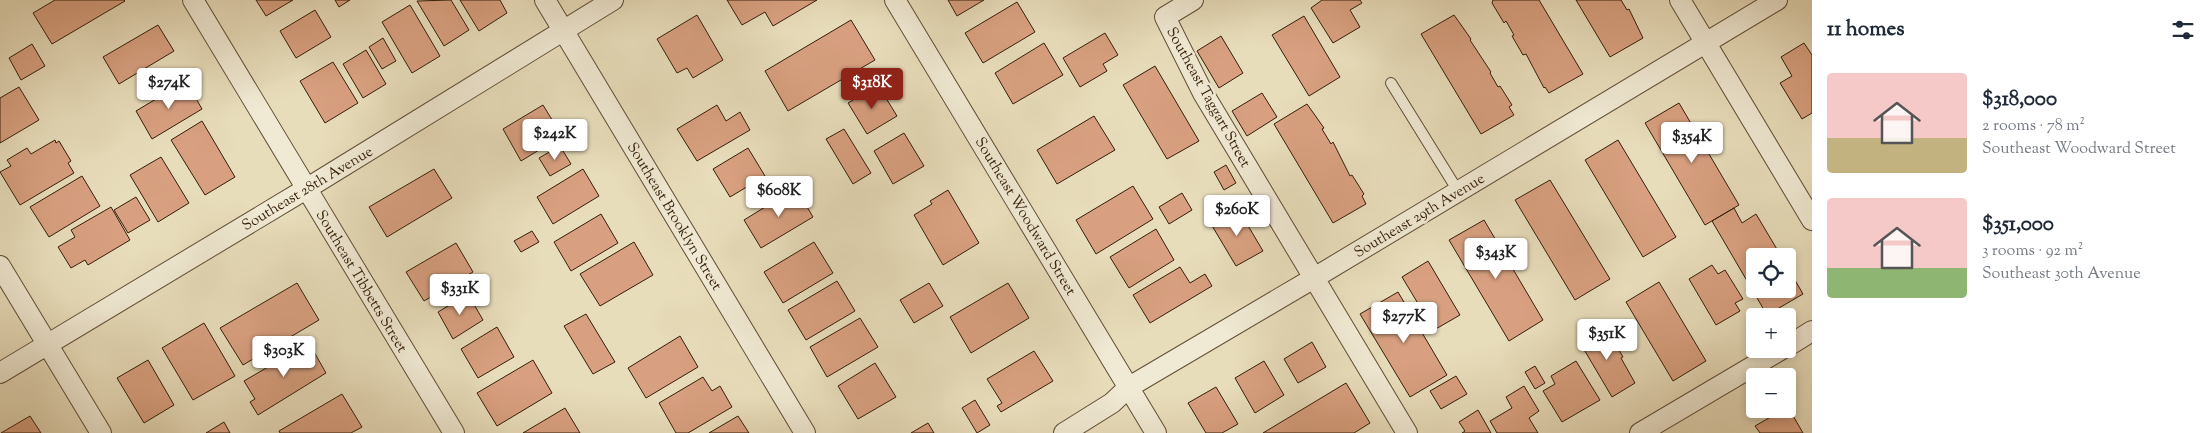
<!DOCTYPE html>
<html lang="en">
<head>
<meta charset="utf-8">
<style>
  body { margin:0; font-family:"Sorts Mill Goudy",serif; background:#f2f2f3; color:#1f2937; height:100vh; display:flex; flex-direction:column; font-size:19px; white-space:nowrap }
  * { box-sizing:border-box; margin:0 }
  p { font-size:16px; color:#747a83 }
  .icon { flex:none; width:28px; height:28px; fill:none; stroke:currentColor; stroke-width:2; stroke-linecap:round; stroke-linejoin:round }
  .map { position:relative; flex:1; overflow:hidden }
  .sheet { display:flex; flex-direction:column; background:#fff; width:400px }
  .sheet>* { flex:none }
  .tools { position:absolute; left:1746px; top:248px; display:grid; gap:10px }
  .tools a { display:grid; place-items:center; width:50px; height:50px; border-radius:5px; background:#fff; box-shadow:0 2px 8px #0003; font-size:25px }
  .price { position:absolute; translate:-50% -42px; padding:0 11px; border-radius:5px; background:#fff; color:#222; font-size:16px; line-height:32px; filter:drop-shadow(0 1px 2px #0008) }
  .price::after { content:''; position:absolute; left:50%; top:30px; width:15px; height:11px; margin-left:-8px; background:inherit; clip-path:polygon(0 0,100% 0,50% 100%) }
  .price.current { background:#8f2418; color:#fff }
  ul { padding:0; list-style:none }
  li { display:flex; align-items:center; gap:15px; height:125px; padding:0 15px }
  li span { display:grid; place-items:center; flex:none; width:140px; height:100px; border-radius:5px; color:#555 }
  li>.icon { margin-inline-start:auto }
  span .icon { width:60px; height:60px; fill:#fffc; stroke-width:1 }
  li b { font-size:21px }
  h2 { display:flex; justify-content:space-between; align-items:center; height:60px; padding:0 15px; font-size:21px }
  main { display:flex; flex:1; min-height:0 }
  .map>svg:first-child { display:block }
  .building { fill:#d8a080; stroke:#341e09 }
  .lines { fill:none; stroke-linecap:round; stroke-linejoin:round }
  .lane-casing { stroke:#614e36; stroke-width:12 }
  .street-casing { stroke:#614e36; stroke-width:22 }
  .lane { stroke:#f0e9d3; stroke-width:10 }
  .street { stroke:#f0e9d3; stroke-width:20 }
  .labels { text-anchor:middle; stroke-width:5; stroke-linejoin:round; paint-order:stroke }
  .street-label { font-size:15px; fill:#341e09; stroke:#f0e9d3 }
</style>
</head>
<body>
<main>
<div class="map">
<svg width="1812" height="433" viewBox="0 0 1812 433">
  <rect width="100%" height="100%" fill="#e8ddbb"/>
  <filter id="stains"><feTurbulence type="fractalNoise" baseFrequency=".004" numOctaves="4"/><feColorMatrix values="0 0 0 0 .2 0 0 0 0 .09 0 0 0 0 .02 0 0 0 .5 -.17"/></filter>
  <radialGradient id="worn" r=".72"><stop offset=".6" stop-color="#630" stop-opacity="0"/><stop offset="1" stop-color="#630" stop-opacity=".3"/></radialGradient>
  <!-- building -->
  <path class="building" d="M55,0H124L125,1L52,44L33,13Z
    M256,0H293L266,16Z
    M335,0H350L339,7Z
    M451,0L469,30L444,46L417,1Z
    M460,0H500L507,13L479,31Z
    M727,0H817L773,26L765,12L742,25Z
    M948,0H984L957,16Z
    M1322,0H1360L1362,3L1350,10L1360,27L1333,43L1311,8Z
    M1493,0H1539L1583,74L1549,93L1545,87L1544,88L1526,54L1523,55L1512,36L1514,35L1506,21L1504,23L1492,3Z
    M1576,0H1621L1627,10L1629,9L1643,38L1610,57Z
    M1017,2L1035,32L983,63L965,33Z
    M410,5L440,56L412,73L382,22Z
    M315,10L331,37L296,58L280,31Z
    M697,15L723,60L693,78L687,68L677,73L657,39Z
    M1454,15L1471,39L1470,40L1491,72L1490,73L1498,87L1500,86L1512,105L1509,107L1514,115L1481,134L1421,34Z
    M1304,16L1340,77L1309,96L1272,35Z
    M851,20L875,60L788,111L765,71Z
    M158,25L174,51L119,84L103,57Z
    M1105,33L1118,55L1103,64L1107,71L1080,87L1063,58Z
    M1221,36L1243,73L1219,88L1197,51Z
    M383,38L396,61L382,69L369,47Z
    M1044,43L1063,75L1013,104L995,73Z
    M1804,43L1812,55V113L1802,119L1780,83L1792,76L1781,57Z
    M32,44L45,66L21,80L9,58Z
    M366,50L386,84L363,98L343,64Z
    M333,62L358,103L325,123L300,81Z
    M1155,66L1199,141L1167,159L1123,85Z
    M186,81L202,109L152,139L136,111Z
    M878,85L897,116L867,134L848,103Z
    M19,87L39,120L0,143V98Z
    M1262,93L1277,117L1247,136L1232,111Z
    M1679,103L1739,205L1705,225L1645,123Z
    M1307,104L1324,128L1322,129L1331,144L1333,142L1350,176L1352,175L1364,194L1362,196L1366,204L1333,223L1274,124Z
    M543,105L562,136L521,161L503,129Z
    M717,105L726,121L740,112L750,130L697,161L677,129Z
    M1094,116L1115,150L1057,184L1037,150Z
    M202,121L235,177L205,195L171,140Z
    M844,129L871,173L853,184L826,139Z
    M904,133L924,166L893,184L874,151Z
    M55,140L56,143L59,141L71,161L68,163L74,173L20,205L0,172L11,166L7,160L27,148L31,154Z
    M1618,140L1676,237L1643,257L1585,160Z
    M560,146L571,164L550,176L539,158Z
    M748,148L765,176L730,197L713,169Z
    M161,157L189,203L158,222L130,175Z
    M1226,165L1236,183L1224,190L1214,172Z
    M434,169L452,198L387,237L369,207Z
    M583,169L599,196L553,224L537,197Z
    M82,176L100,206L49,237L30,207Z
    M1550,180L1610,279L1575,300L1515,200Z
    M1133,186L1153,219L1096,254L1076,220Z
    M796,188L813,217L761,248L744,220Z
    M948,190L979,243L943,265L914,215L932,204L930,201Z
    M1182,193L1192,210L1169,224L1159,207Z
    M136,197L150,220L128,233L114,210Z
    M111,207L130,240L88,265L85,260L71,268L58,247L75,237L71,230Z
    M1237,207L1263,251L1236,266L1211,224Z
    M1734,208L1742,223L1756,214L1781,256H1755V289H1788V268L1803,294L1767,315L1712,221Z
    M601,214L618,243L571,271L554,242Z
    M1484,220L1543,320L1509,341L1449,240Z
    M1156,229L1174,260L1129,288L1110,257Z
    M532,231L539,242L521,252L514,241Z
    M634,242L653,275L600,306L580,274Z
    M814,242L833,273L783,303L764,272Z
    M456,243L473,272L424,301L406,272Z
    M1428,261L1460,315L1434,330L1402,277Z
    M1712,265L1718,274L1725,270L1743,299L1735,303L1740,311L1716,325L1689,279Z
    M1180,267L1190,283L1205,274L1212,286L1150,323L1133,295Z
    M837,281L855,311L806,340L788,310Z
    M1659,282L1706,361L1673,381L1626,302Z
    M297,283L319,320L243,365L220,328Z
    M929,283L943,306L914,323L900,300Z
    M1008,283L1029,318L971,353L950,317Z
    M1398,292L1447,375L1410,397L1360,314Z
    M468,294L483,320L453,339L438,312Z
    M586,314L615,362L593,374L564,326Z
    M860,318L878,347L827,377L810,347Z
    M204,323L235,376L193,400L162,348Z
    M1605,326L1623,357L1621,358L1635,383L1612,397L1579,341Z
    M497,327L514,357L478,378L461,349Z
    M680,336L698,367L646,398L628,368Z
    M1312,342L1326,367L1298,383L1284,359Z
    M309,343L326,373L258,415L250,402L255,399L244,381Z
    M1034,351L1053,381L1001,412L997,406L1002,403L987,379Z
    M148,360L174,405L144,423L117,378Z
    M533,360L552,393L497,426L477,393Z
    M1264,361L1284,395L1255,413L1235,378Z
    M1576,361L1600,400L1562,422L1543,391L1555,384L1551,376Z
    M875,363L896,397L858,419L838,386Z
    M1535,366L1545,383L1535,389L1525,372Z
    M1456,376L1467,394L1441,409L1430,391Z
    M703,377L712,391L720,386L732,407L688,433H676L659,403Z
    M1346,383L1370,423L1354,433H1263Z
    M1524,386L1539,411L1529,418L1538,433H1497L1490,421L1512,408L1506,397Z
    M1216,387L1238,424L1222,433H1206L1188,403Z
    M342,394L362,427L351,433H280L279,431Z
    M975,400L990,425L977,433L962,408Z
    M1788,407L1803,433H1760L1755,426Z
    M565,408L580,433H523Z
    M1478,410L1491,433H1462L1465,431L1459,422Z
    M30,416L41,433H1Z
    M738,416L749,433H709Z
    M224,422L230,433H206Z
    M928,423L934,433H911Z"/>
  <g class="lines">
    <defs>
      <path id="lane" d="M1391,83L1458,191"/>
      <path id="street" d="M193,0L454,433
        M545,0L805,433
        M895,0L1156,433
        M1193,0L1165,17L1203,93L1407,433
        M1680,0L1812,220
        M0,266L101,433
        M1788,346L1812,331
        M0,373L306,189L613,0
        M1064,433L1112,403L1129,387L1314,278L1777,0
        M1640,433L1782,349"/>
    </defs>
    <!-- lane casing -->
    <use href="#lane" class="lane-casing"/>
    <!-- street casing -->
    <use href="#street" class="street-casing"/>
    <!-- lane -->
    <use href="#lane" class="lane"/>
    <!-- street -->
    <use href="#street" class="street"/>
  </g>
  <g class="labels">
    <!-- street labels -->
    <g class="street-label">
      <text transform="translate(1209 97) rotate(61)" y="5">Southeast Taggart Street</text>
      <text transform="translate(307 188) rotate(-31)" y="5">Southeast 28th Avenue</text>
      <text transform="translate(1419 215) rotate(-31)" y="5">Southeast 29th Avenue</text>
      <text transform="translate(675 216) rotate(59)" y="5">Southeast Brooklyn Street</text>
      <text transform="translate(1026 216) rotate(59)" y="5">Southeast Woodward Street</text>
      <text transform="translate(362 281) rotate(59)" y="5">Southeast Tibbetts Street</text>
    </g>
  </g>
  <rect width="100%" height="100%" filter="url(#stains)"/>
  <rect width="100%" height="100%" fill="url(#worn)"/>
</svg>
<div class="tools">
<a><svg class="icon" aria-label="locate" viewBox="0 0 24 24"><circle cx="12" cy="12" r="6"/><path d="M12 2v4M12 18v4M2 12h4M18 12h4"/></svg></a>
<a>+</a>
<a>−</a>
</div>
<b class="price" style="left:169px;top:110px">$274K</b>
<b class="price current" style="left:872px;top:110px">$318K</b>
<b class="price" style="left:555px;top:161px">$242K</b>
<b class="price" style="left:1692px;top:164px">$354K</b>
<b class="price" style="left:779px;top:218px">$608K</b>
<b class="price" style="left:1237px;top:237px">$260K</b>
<b class="price" style="left:1496px;top:280px">$343K</b>
<b class="price" style="left:460px;top:316px">$331K</b>
<b class="price" style="left:1404px;top:344px">$277K</b>
<b class="price" style="left:1607px;top:361px">$351K</b>
<b class="price" style="left:284px;top:378px">$303K</b>
</div>
<section class="sheet">
<h2>11 homes<svg class="icon" aria-label="filters" viewBox="0 0 24 24"><path d="M4 7h16M4 17h16"/><circle cx="9" cy="7" r="2"/><circle cx="15" cy="17" r="2"/></svg></h2>
<ul>
<li><span style="background:linear-gradient(#f6c9c9 65%,#c2b280 0)"><svg class="icon" aria-label="home" viewBox="0 0 24 24"><path d="M3 11l9-7 9 7M6 9v11h12V9"/></svg></span><div><b>$318,000</b><p>2 rooms · 78 m²</p><p>Southeast Woodward Street</p></div></li>
<li><span style="background:linear-gradient(#f6c9c9 70%,#8fb573 0)"><svg class="icon" aria-label="home" viewBox="0 0 24 24"><path d="M3 11l9-7 9 7M6 9v11h12V9"/></svg></span><div><b>$351,000</b><p>3 rooms · 92 m²</p><p>Southeast 30th Avenue</p></div></li>
</ul>
</section>
</main>
</body>
</html>
